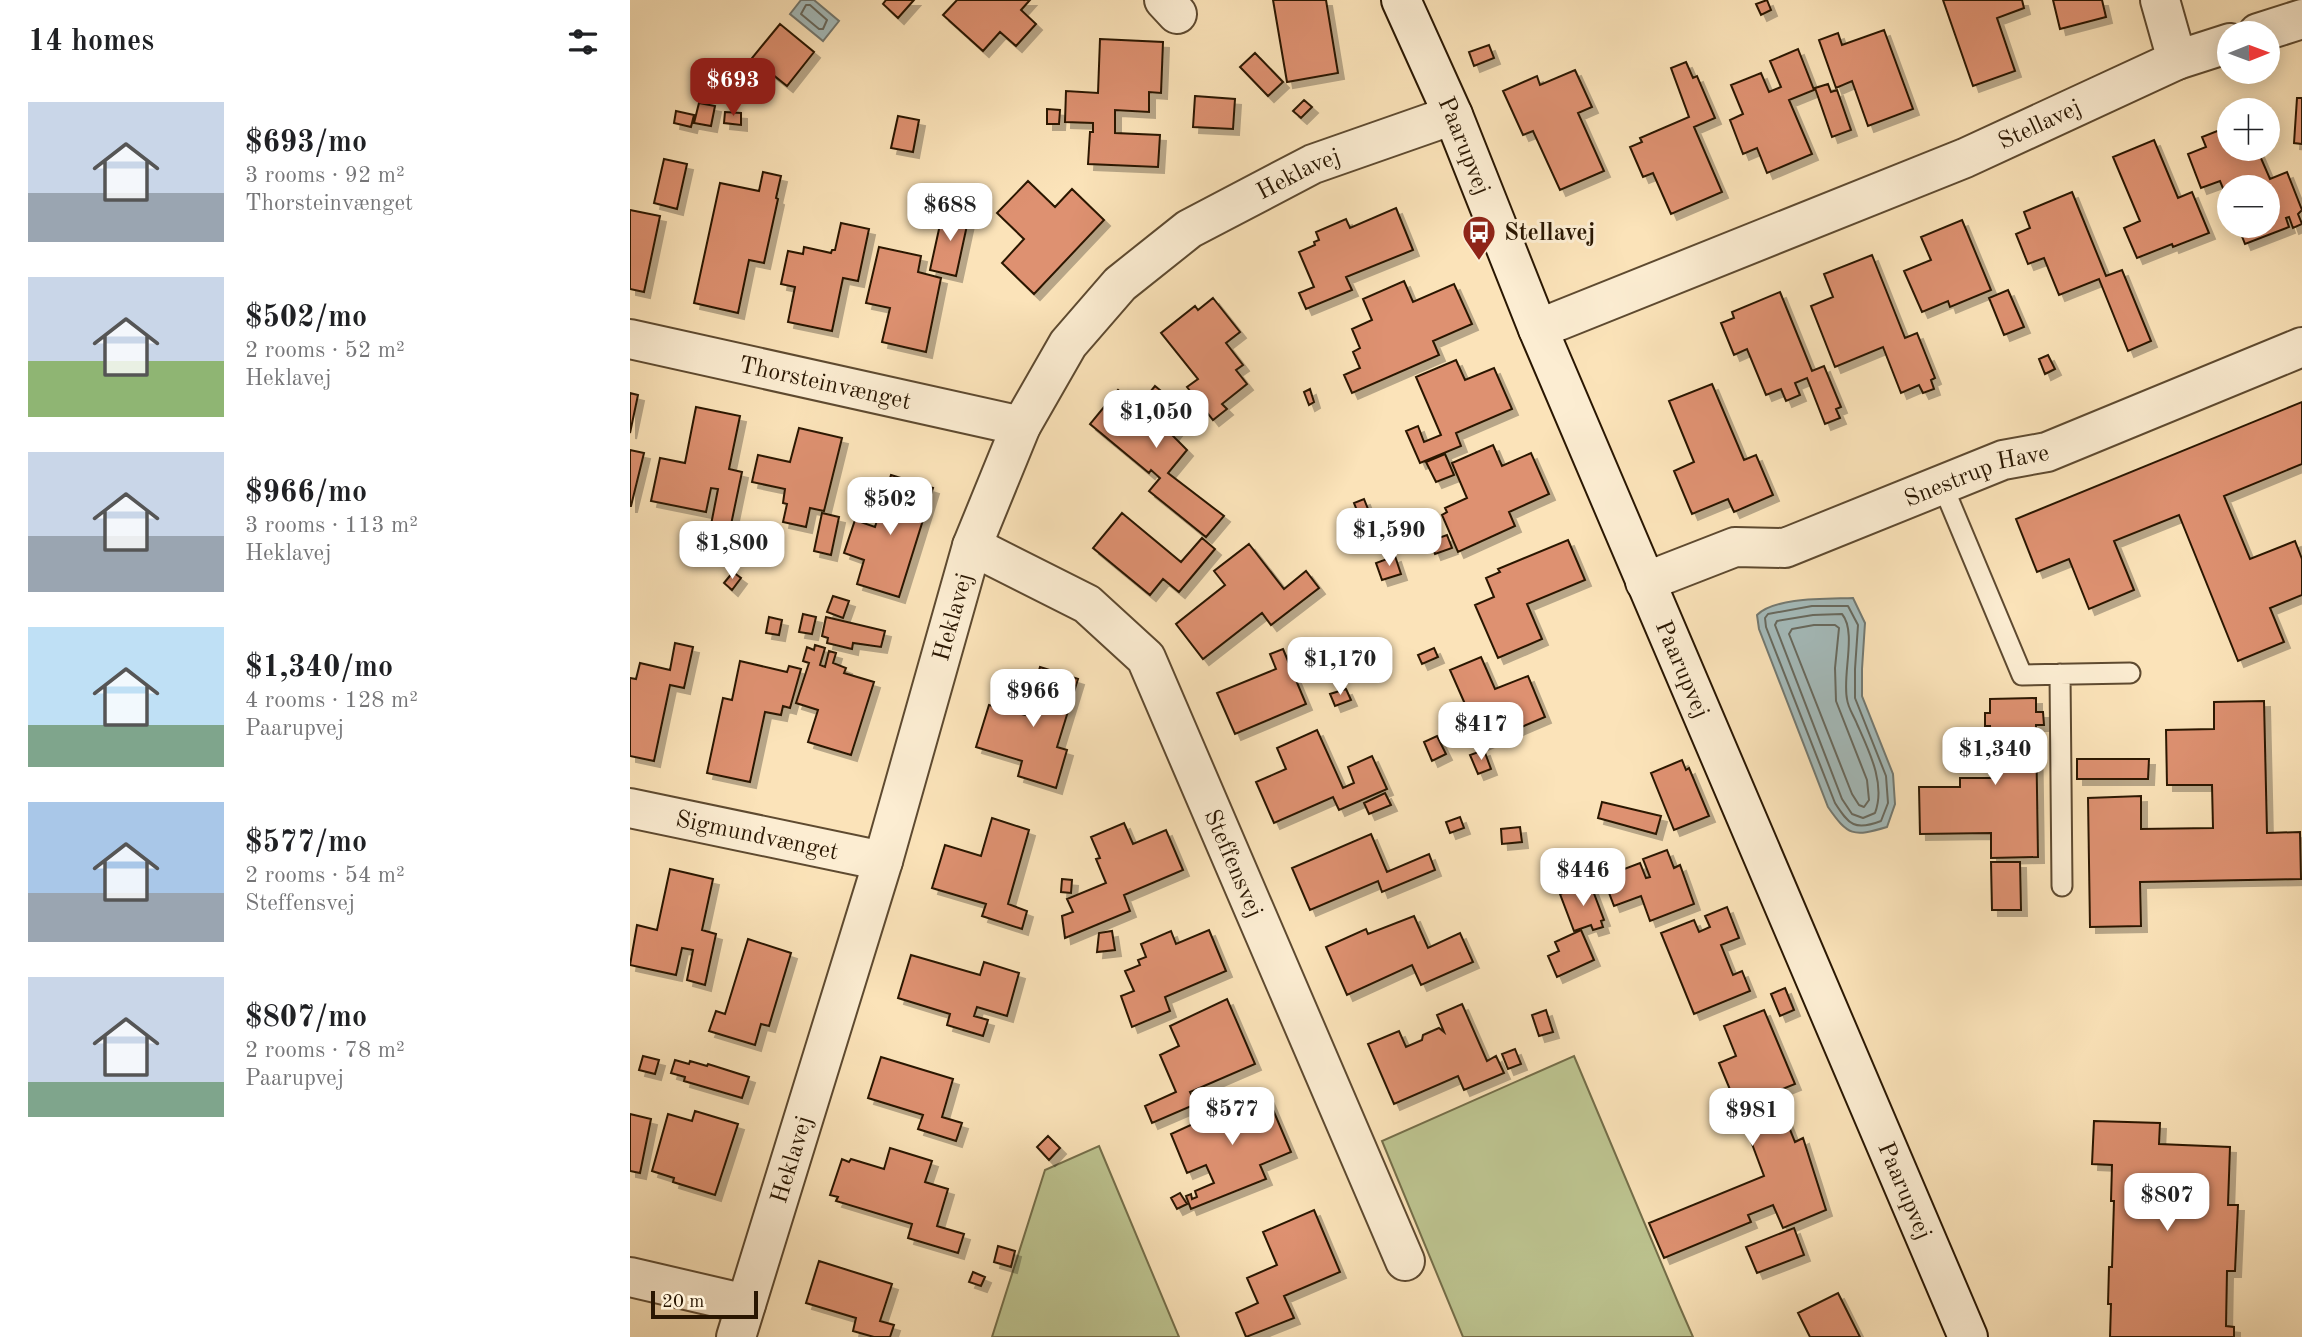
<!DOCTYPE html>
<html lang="en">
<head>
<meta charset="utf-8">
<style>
  body { margin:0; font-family:"Old Standard TT",serif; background:#f2f2f2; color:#202124; height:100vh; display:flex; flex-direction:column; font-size:26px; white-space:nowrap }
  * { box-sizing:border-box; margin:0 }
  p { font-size:23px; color:#757577 }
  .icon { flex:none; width:38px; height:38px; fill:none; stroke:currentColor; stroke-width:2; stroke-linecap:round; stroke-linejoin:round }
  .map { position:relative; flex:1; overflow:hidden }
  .panel { display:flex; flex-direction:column; background:#fff; width:630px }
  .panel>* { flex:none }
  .needle { width:46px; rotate:89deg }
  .tools { position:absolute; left:1587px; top:21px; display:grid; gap:14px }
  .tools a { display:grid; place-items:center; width:63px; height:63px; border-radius:50%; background:#fff; box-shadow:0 4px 18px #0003; font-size:35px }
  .scale { position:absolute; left:21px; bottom:18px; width:107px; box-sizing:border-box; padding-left:7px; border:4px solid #2a1702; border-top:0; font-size:19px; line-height:24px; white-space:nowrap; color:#2a1702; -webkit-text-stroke:5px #fcedd2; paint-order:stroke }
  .price { position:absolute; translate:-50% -60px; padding:0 16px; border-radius:14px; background:#fff; color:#222; font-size:23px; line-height:46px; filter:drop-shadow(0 2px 4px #0008) }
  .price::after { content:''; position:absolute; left:50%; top:42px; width:21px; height:16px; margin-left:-10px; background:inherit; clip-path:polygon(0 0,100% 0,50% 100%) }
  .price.current { background:#8f2418; color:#fff }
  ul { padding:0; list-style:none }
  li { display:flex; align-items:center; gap:21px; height:175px; padding:0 28px }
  li span { display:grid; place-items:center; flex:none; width:196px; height:140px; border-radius:0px; color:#555 }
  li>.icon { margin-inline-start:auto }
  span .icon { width:84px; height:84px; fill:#fffc; stroke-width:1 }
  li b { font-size:30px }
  h2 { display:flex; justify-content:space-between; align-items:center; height:84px; padding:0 28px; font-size:30px }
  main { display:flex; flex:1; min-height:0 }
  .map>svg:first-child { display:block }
  .green { fill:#bdc490; stroke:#746e49; stroke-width:2 }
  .water { fill:#a4bbbb; stroke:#737971; stroke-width:2 }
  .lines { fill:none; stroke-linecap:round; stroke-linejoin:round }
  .shore { stroke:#67695e; stroke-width:2 }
  .building { fill:#de9171; stroke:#2a1702; stroke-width:2; filter:url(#shadow) }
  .lane-casing { stroke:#5e4a30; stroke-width:23 }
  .street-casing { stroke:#5e4a30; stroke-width:42 }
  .secondary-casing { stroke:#2a1702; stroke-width:42 }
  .lane { stroke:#fcedd2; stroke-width:19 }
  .street { stroke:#fcedd2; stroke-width:38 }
  .secondary { stroke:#fcedd2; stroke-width:38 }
  .labels { text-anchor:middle; stroke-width:6; stroke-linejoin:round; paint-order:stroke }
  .street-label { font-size:24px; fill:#2a1702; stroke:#fcedd2 }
  .poi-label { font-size:24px; font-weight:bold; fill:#2a1702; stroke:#fcedd2; text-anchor:start }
</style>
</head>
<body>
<main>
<section class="panel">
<h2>14 homes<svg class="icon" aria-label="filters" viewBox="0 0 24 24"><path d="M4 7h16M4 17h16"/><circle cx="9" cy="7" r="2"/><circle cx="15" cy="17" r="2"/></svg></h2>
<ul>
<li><span style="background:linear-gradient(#c9d6e8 65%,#9aa5b1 0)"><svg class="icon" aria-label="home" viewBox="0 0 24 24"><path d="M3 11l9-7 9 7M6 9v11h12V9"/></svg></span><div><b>$693/mo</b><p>3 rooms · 92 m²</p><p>Thorsteinvænget</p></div></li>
<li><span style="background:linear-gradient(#c9d6e8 60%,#8fb573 0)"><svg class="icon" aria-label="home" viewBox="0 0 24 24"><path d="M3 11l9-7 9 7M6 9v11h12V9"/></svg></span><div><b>$502/mo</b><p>2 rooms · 52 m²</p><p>Heklavej</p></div></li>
<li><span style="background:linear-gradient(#c9d6e8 60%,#9aa5b1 0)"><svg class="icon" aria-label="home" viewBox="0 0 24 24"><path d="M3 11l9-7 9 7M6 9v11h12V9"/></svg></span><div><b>$966/mo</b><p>3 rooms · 113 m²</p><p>Heklavej</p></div></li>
<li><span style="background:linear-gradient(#bfe0f5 70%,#7fa58c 0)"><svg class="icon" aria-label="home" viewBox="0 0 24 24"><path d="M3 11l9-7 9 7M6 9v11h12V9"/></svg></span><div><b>$1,340/mo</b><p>4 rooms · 128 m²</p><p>Paarupvej</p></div></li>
<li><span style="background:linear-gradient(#a9c7e8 65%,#9aa5b1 0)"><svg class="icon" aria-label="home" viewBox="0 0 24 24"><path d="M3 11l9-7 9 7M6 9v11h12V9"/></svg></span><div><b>$577/mo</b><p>2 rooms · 54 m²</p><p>Steffensvej</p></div></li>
<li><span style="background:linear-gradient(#c9d6e8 75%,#7fa58c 0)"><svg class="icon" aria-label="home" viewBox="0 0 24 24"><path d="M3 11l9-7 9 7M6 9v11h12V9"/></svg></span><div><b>$807/mo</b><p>2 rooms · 78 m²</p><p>Paarupvej</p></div></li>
</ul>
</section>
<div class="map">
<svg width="1672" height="1337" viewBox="0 0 1672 1337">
  <defs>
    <filter id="shadow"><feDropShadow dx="6" dy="6" stdDeviation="0" flood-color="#0004"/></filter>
  </defs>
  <rect width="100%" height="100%" fill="#fbe3b9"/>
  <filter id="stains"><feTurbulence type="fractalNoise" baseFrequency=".00286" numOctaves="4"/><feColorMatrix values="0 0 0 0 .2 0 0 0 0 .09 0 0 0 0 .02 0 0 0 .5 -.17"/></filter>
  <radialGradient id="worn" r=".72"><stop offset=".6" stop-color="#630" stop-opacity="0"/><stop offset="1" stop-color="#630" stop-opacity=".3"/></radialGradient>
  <!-- green -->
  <path class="green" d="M944,1056L1049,1305L1063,1337H833L752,1141Z
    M469,1146L549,1337H362L415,1170Z"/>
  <!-- water -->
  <path class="water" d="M171,0H184L209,21L193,41L160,14Z
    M1223,598L1235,623L1232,669V696L1263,774L1265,804L1257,827C1223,837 1218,836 1198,807L1129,629L1127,615C1145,597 1198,599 1223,598Z"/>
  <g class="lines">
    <!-- shore -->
    <path class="shore" d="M176,5H180L197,20L193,29H189L171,14Z
      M1182,606H1218L1228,625L1225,669V698L1256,776L1258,803L1251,821C1225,831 1219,825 1205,803L1136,627L1135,618L1138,614Z
      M1212,614C1227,632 1212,675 1217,699C1218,708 1224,716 1227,724C1239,751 1256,784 1245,813L1233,818L1222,814L1212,799L1145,625L1147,621L1183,615Z
      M1184,625H1205L1209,628L1205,668L1206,701L1237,780L1239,800L1234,807L1229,805L1222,794L1159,634L1162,629Z"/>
  </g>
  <!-- building -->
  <path class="building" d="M256,0H284L268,18L253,4Z
    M327,0H400L391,10L406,24L386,46L370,32L353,51L313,15Z
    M643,0H696L708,73L657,82Z
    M1137,0L1141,10L1131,15L1126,4Z
    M1313,0H1392L1394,8L1367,18L1385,71L1343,86Z
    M1423,0H1472L1476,17L1430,29Z
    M150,24L184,52L157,86L122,58Z
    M1254,30L1283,109L1238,126L1222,81L1206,88L1189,40L1208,33L1212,45Z
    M470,39L533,42L531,93L519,92V112L485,110V133L530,135L528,167L458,164L460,132H463V123L435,122L436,91L468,93Z
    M859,45L864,58L844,66L839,52Z
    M1168,49L1184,90L1159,100L1182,154L1137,173L1127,148L1113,154L1100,120L1113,114L1101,85L1131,73L1139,92L1151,87L1140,61Z
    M625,53L653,82L638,96L610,67Z
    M1056,62L1063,78L1067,76L1085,118L1064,127L1092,192L1041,214L1023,173L1013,177L1000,147L1012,142L1010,138L1059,117L1041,68Z
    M945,70L962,107L948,113L974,171L930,190L903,131L893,135L873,91L907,76L910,85Z
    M1198,84L1201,92L1207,90L1221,130L1202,137L1185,88Z
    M565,96L605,99L603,129L563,127Z
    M1667,98H1672V144L1664,143Z
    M674,100L682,107L671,118L663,111Z
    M69,103L85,106L81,126L64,123Z
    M417,109L430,110L429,124H417Z
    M46,111L64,115L61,127L44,123Z
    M95,112L111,113V125L94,123Z
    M268,116L289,120L283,152L261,148Z
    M1600,126V149H1627L1640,179L1657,172L1672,210L1668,214L1672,224L1663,228L1659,217L1656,218L1659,227L1615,244L1608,226H1638V187H1600V205L1590,181L1571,188L1558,154L1576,147L1572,137Z
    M1524,140L1548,198L1562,192L1579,233L1543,247L1542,244L1507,258L1494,228L1510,221L1483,157Z
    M34,159L57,164L47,209L24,203Z
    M133,172L151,176L146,198L148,199L134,263L119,260L108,313L64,303L90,183L129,191Z
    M398,181L425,207L442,189L474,220L404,294L372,263L394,239L367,213Z
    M1442,192L1476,276L1492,270L1521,341L1498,351L1469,279L1429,295L1414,258L1398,264L1386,234L1400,228L1394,212Z
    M766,208L783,250L716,277L722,290L676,309L669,293L684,287L669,252L685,245L684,242L689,240L686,232L716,219L720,228Z
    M0,210L30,216L14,292L0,289Z
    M313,211L339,216L326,276L300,270Z
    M1332,220L1361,290L1320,307L1318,301L1292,312L1274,271L1301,260L1291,237Z
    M211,223L239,229L228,281L213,278L202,331L158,322L165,287L151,284L158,251L173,254L174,247L201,253L202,250H205Z
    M249,247L291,256L288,272L311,278L296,352L252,342L260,308L236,303Z
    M1242,255L1275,338L1287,333L1305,378L1301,380L1304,389L1293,393L1289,385L1271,393L1253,347L1205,367L1181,306L1203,297L1194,274Z
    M774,281L783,302L824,284L842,324L803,341L809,355L722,393L714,375L730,368L723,352L730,348L722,329L742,320L733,299Z
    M1378,290L1394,327L1374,335L1359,298Z
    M1150,292L1182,371L1194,366L1211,407L1206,409L1210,418L1195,424L1177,378L1165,383L1170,395L1156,401L1151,389L1136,395L1117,349L1104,355L1091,323L1104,318L1102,312Z
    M583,298L610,332L596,343L613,365L606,370L617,384L592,404L597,409L583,420L557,387L568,379L531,333L565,306L568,310Z
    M1418,355L1425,369L1415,374L1409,359Z
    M826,360L835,380L864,368L882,409L826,433L831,446L790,463L776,431L788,426L794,442L811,435L786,377Z
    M1082,384L1114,460L1126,455L1143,495L1104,512L1098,499L1062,514L1044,471L1064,462L1039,401Z
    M525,386L559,414L542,435L557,450L538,473L594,516L576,537L519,491L530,478L521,470L519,473L460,424L488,390L508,407Z
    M680,389L684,402L679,405L674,392Z
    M0,393L8,395L0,433Z
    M1672,402V464L1594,496L1620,559L1665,541L1672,559V595L1640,608L1654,642L1608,661L1549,515L1484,541L1504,590L1459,609L1439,559L1407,572L1386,519Z
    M66,407L110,416L99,469L112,472L98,539L79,535L88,489L81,488L76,512L21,501L30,458L55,463Z
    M169,428L212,438L194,511L180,508L176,527L153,522L157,504L153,503L155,489L122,482L128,455L160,462Z
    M863,445L872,466L901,453L919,494L879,512L885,526L828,552L812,515L817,512L815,508L837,498L822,463Z
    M0,450L14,453L1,506H0Z
    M815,454L824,475L806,482L796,462Z
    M261,475L303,488L269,597L227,584L234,560L214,553L225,520L245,527Z
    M734,499L740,514L730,518L724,503Z
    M192,513L209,517L201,555L184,551Z
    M492,513L551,562L572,538L585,549L549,592L533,579L520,595L463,548Z
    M817,535L822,548L805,554L800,541Z
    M938,540L955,580L897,604L912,639L868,658L845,605L864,597L856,578L870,572L868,569Z
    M619,544L654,589L676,571L689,588L641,625L632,613L573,659L546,624L595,585L584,571Z
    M765,556L771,574L752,580L746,563Z
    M103,572L111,578L102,590L94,583Z
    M203,596L219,601L213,618L197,612Z
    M173,614L186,617L182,634L169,632Z
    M139,617L152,620L149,635L136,633Z
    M196,617L255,631L251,647L223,643L222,649L197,643L198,638L192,636Z
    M45,643L63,647L54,688L40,685L24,761L0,756V678L6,679L10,663L40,670Z
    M185,645L195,648L190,665L195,667L199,651L206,653L203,663L216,668L214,673L244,682L221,755L178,742L188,710L166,703L179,663L173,661L177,647L184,650Z
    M804,648L808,657L792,664L788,655Z
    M653,649L676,704L605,734L587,693L646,669L640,654Z
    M851,657L865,689L898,676L915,717L847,746L829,706L835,704L820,670Z
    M110,661L157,672L159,666L171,669L160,708L153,706L151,715L135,712L120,782L77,773L93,698L102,700Z
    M410,667L448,679L427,747L437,750L426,788L388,776L392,761L346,747L359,705L395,715Z
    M716,689L721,700L705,706L700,694Z
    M1406,698V712H1413L1414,725H1406L1408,857L1361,858V833L1290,834L1289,787H1330V778H1361L1360,726H1355V713H1360V699Z
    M1634,701L1637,833L1670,832L1671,879L1510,882L1511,926L1460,927L1458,798L1511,796V829L1583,828L1582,785H1537L1536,730L1584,729V702Z
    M687,730L713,788L724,783L718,767L742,756L757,789L709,810L703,797L644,823L626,782L656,769L647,748Z
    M807,736L816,754L802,761L794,742Z
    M854,750L861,769L848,774L840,755Z
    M1447,759H1519L1518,779H1447Z
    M1052,760L1056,770L1059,768L1079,816L1044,830L1021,773Z
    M755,793L761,805L739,814L734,803Z
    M972,802L1031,816L1026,834L968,818Z
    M830,817L834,828L820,833L816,822Z
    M362,818L399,830L378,904L397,911L392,929L352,916L356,904L302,888L315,845L351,856Z
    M494,823L503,844L536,830L553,870L494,895L500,911L435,938L432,916L443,912L437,899L476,883L466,859L470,858L461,837Z
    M890,827L892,842L872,844L871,829Z
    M741,834L757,872L799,854L805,870L752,892L748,881L680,910L662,868Z
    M1037,850L1044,868L1050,865L1064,904L1020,921L1011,896L984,906L973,877L1010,863L1016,878L1020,877L1013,859Z
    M1361,862H1390L1391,910H1362Z
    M40,869L83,879L72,930L86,934L75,985L57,980L63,950L52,948L46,975L0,965L7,925L27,930Z
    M432,879L442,880L441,893L431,892Z
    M960,883L974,920L971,921L973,927L963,930L961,925L944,931L930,894Z
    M1097,907L1109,938L1091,945L1103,975L1112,971L1120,991L1064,1014L1031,933L1064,920L1069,932L1080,927L1075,916Z
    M784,916L798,948L830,933L843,962L791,985L782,965L717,995L696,947L736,929L738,934Z
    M579,930L596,971L535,997L540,1011L502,1027L491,996L504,991L495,971L510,965L508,960L516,957L511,944L541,931L546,944Z
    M951,930L964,960L927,977L918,956L929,951L925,942Z
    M482,931L485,950L467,952L469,933Z
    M118,939L161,953L139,1026L131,1024L125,1045L79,1031L86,1011L95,1014Z
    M281,955L350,975L354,962L389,973L377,1016L347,1007L344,1016L358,1020L353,1036L317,1025L320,1014L268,998Z
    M1155,988L1164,1010L1150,1016L1141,994Z
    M597,999L625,1064L560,1092L566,1104L522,1123L515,1106L546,1092L530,1055L549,1046L540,1026Z
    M832,1004L857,1061L866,1056L874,1073L834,1090L828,1076L764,1104L738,1044L769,1031L776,1047L792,1040L793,1035L809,1028L814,1032L807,1015Z
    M916,1010L923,1032L909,1036L902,1015Z
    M1134,1010L1165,1084L1145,1092L1165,1142L1173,1138L1196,1210L1153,1228L1143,1205L1118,1215L1121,1222L1034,1258L1019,1223L1134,1176L1113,1120L1108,1122L1101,1106L1106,1104L1089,1063L1106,1056L1094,1026Z
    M885,1049L891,1064L878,1069L872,1054Z
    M13,1056L29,1060L25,1074L9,1070Z
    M251,1057L323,1079L312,1117L332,1123L326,1141L288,1129L293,1115L238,1098Z
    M45,1060L59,1064L60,1061L77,1066L78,1064L119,1077L112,1098L54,1081L55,1077L41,1073Z
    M635,1091L661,1152L630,1165L636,1179L561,1209L556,1196L561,1194L562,1199L567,1197L565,1191L584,1183L576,1165L557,1173L541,1134Z
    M65,1111L108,1124L85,1195L43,1182L44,1178L22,1171L38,1114L62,1121Z
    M0,1114L21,1119L10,1173L0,1171Z
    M1464,1121L1530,1123L1529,1144L1600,1147L1598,1205H1608L1605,1271H1597L1596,1326L1604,1327V1337H1480L1481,1304H1478L1479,1267H1482L1484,1201H1481L1482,1165L1462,1164Z
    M418,1136L430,1148L419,1160L407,1147Z
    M260,1148L302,1161L295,1182L318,1189L307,1226L334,1234L328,1253L278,1238L282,1224L206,1201L208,1197L200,1195L212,1159L219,1162L221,1159L254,1169Z
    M550,1193L557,1204L547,1209L541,1198Z
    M684,1210L710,1272L654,1296L664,1318L616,1337L606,1313L628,1303L617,1278L647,1265L633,1232Z
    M1164,1228L1174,1255L1127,1273L1116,1247Z
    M368,1246L385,1251L381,1267L364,1262Z
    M189,1261L262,1284L250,1321L264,1325L260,1337H244L223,1331L226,1318L176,1303Z
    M343,1272L355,1277L351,1286L339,1282Z
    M1208,1293L1230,1337H1180L1168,1313Z"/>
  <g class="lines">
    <defs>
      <path id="lane" d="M1312,484L1392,675L1500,673
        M1430,674L1432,886"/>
      <g id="street">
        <path d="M534,0L547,14"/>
        <path d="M1530,0L1547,60"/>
        <path d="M1628,33L1672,19"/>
        <path id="s1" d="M908,329L1335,158L1547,60L1600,43"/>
        <path id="s2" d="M0,339L391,426"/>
        <path id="s3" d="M342,546L457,604L516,658L775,1261"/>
        <path id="s4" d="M1015,582L1105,547L1155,548L1373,460L1417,452L1672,347"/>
        <path id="s5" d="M0,808L253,861"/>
        <path d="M0,1277L116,1304"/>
        <path id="s6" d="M106,1337L253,861L342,546L391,426L438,344L490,284L559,229L683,164L823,115"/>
      </g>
      <g id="secondary">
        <path id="s7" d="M771,0L823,115L908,329L1338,1337"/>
      </g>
    </defs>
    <!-- lane casing -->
    <use href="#lane" class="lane-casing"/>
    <!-- street casing -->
    <use href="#street" class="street-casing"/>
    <!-- secondary casing -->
    <use href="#secondary" class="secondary-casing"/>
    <!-- lane -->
    <use href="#lane" class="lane"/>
    <!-- street -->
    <use href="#street" class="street"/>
    <!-- secondary -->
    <use href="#secondary" class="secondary"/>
  </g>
  <!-- icons -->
  <defs>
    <symbol id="bus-pin" viewBox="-11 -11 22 30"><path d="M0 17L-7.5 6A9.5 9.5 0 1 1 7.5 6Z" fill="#8f2418" stroke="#fcedd2"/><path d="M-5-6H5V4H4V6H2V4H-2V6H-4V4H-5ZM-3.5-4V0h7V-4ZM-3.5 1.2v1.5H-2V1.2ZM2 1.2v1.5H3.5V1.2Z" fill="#fff"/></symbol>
  </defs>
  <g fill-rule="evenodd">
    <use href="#bus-pin" x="830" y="213" width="38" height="52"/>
  </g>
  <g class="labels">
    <!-- street labels -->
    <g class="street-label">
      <text dy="8" stroke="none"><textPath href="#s1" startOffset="542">Stellavej</textPath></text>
      <text dy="8" stroke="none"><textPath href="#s7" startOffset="159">Paarupvej</textPath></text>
      <text dy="8" stroke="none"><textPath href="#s6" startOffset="1340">Heklavej</textPath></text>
      <text dy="8" stroke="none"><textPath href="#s2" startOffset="200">Thorsteinvænget</textPath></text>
      <text dy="8" stroke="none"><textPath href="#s4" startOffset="352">Snestrup Have</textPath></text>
      <text dy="8" stroke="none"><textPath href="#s6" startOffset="752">Heklavej</textPath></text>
      <text dy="8" stroke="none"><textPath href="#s7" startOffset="726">Paarupvej</textPath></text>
      <text dy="8" stroke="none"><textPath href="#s5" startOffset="130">Sigmundvænget</textPath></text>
      <text dy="8" stroke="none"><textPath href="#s3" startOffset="432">Steffensvej</textPath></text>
      <text dy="8" stroke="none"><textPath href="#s6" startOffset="186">Heklavej</textPath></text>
      <text dy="8" stroke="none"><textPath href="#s7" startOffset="1293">Paarupvej</textPath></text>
    </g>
    <!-- poi labels -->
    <g class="poi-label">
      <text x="874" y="240">Stellavej</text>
    </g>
  </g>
  <rect width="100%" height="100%" filter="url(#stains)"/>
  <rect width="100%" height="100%" fill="url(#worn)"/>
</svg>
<div class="tools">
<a><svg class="needle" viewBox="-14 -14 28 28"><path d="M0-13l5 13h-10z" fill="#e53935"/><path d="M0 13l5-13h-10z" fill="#757577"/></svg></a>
<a>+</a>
<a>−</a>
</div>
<div class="scale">20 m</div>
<b class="price current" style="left:103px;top:118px">$693</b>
<b class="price" style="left:320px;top:243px">$688</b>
<b class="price" style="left:526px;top:450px">$1,050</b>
<b class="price" style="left:260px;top:537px">$502</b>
<b class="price" style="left:759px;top:568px">$1,590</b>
<b class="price" style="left:102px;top:581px">$1,800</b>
<b class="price" style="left:710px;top:697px">$1,170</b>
<b class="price" style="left:403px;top:729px">$966</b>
<b class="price" style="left:851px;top:762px">$417</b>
<b class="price" style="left:1365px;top:787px">$1,340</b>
<b class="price" style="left:953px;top:908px">$446</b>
<b class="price" style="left:602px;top:1147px">$577</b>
<b class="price" style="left:1122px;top:1148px">$981</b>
<b class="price" style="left:1537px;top:1233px">$807</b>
</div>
</main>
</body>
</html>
